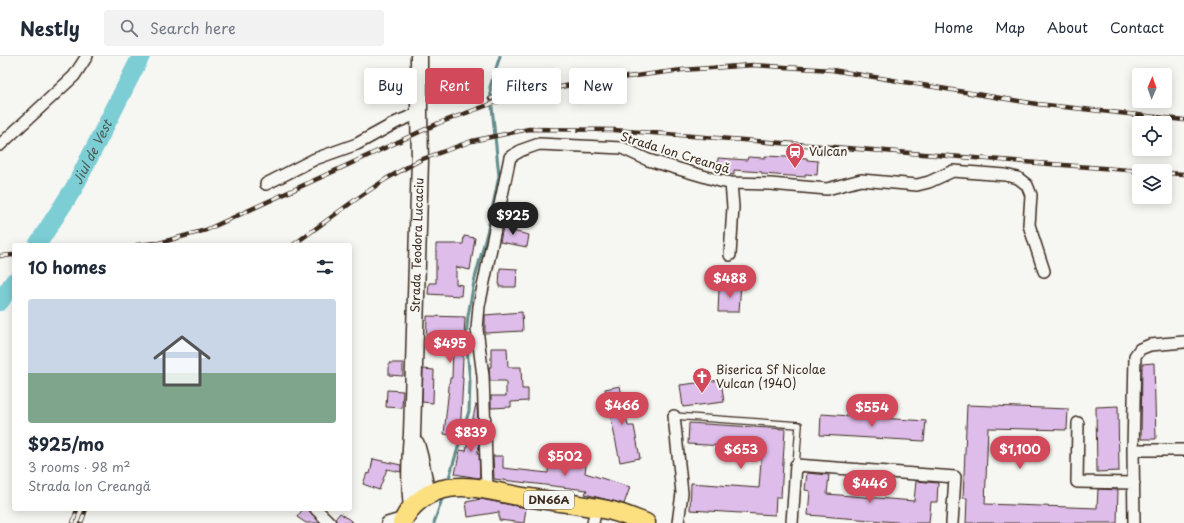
<!DOCTYPE html>
<html lang="en">
<head>
<meta charset="utf-8">
<style>
  body { margin:0; font-family:"Playpen Sans",sans-serif; background:#f2f2f3; color:#1f2937; height:100vh; display:flex; flex-direction:column; font-size:15px; white-space:nowrap }
  * { box-sizing:border-box; margin:0 }
  p { font-size:13px; color:#747a83 }
  .icon { flex:none; width:22px; height:22px; fill:none; stroke:currentColor; stroke-width:2; stroke-linecap:round; stroke-linejoin:round }
  .map { position:relative; flex:1; overflow:hidden }
  .drawer { position:absolute; left:12px; top:187px; width:340px; height:268px; display:flex; flex-direction:column; background:#fff; border-radius:4px; box-shadow:0 2px 10px #0003 }
  .drawer>* { flex:none }
  .banner { position:absolute; left:364px; top:12px; width:380px; height:36px; display:flex; gap:8px }
  .needle { width:26px; rotate:2deg }
  .fabs { position:absolute; left:1132px; top:12px; display:grid; gap:8px }
  .fabs a { display:grid; place-items:center; width:40px; height:40px; border-radius:4px; background:#fff; box-shadow:0 2px 10px #0003; font-size:20px }
  .price { position:absolute; translate:-50% -34px; padding:0 9px; border-radius:14px; background:#d1495b; color:#fff; font-size:13px; line-height:26px; filter:drop-shadow(0 1px 2px #0008) }
  .price::after { content:''; position:absolute; left:50%; top:24px; width:12px; height:9px; margin-left:-6px; background:inherit; clip-path:polygon(0 0,100% 0,50% 100%) }
  .price.on { background:#222; color:#fff }
  ul { padding:0; list-style:none }
  li { display:grid; align-content:center; gap:8px; height:212px; padding:0 16px }
  li+li { border-top:1px solid #e0e1e3 }
  li span { display:grid; place-items:center; height:124px; border-radius:4px; color:#555 }
  li>.icon { margin-inline-start:auto }
  span .icon { width:72px; height:72px; fill:#fffc; stroke-width:1 }
  li b { font-size:17px }
  h2 { display:flex; justify-content:space-between; align-items:center; height:48px; padding:0 16px; font-size:17px }
  .chip { padding:0 14px; border-radius:4px; background:#fff; box-shadow:0 2px 10px #0003; font-size:14px; line-height:36px }
  .chip.on { background:#d1495b; color:#fff }
  header { display:flex; align-items:center; gap:24px; box-sizing:border-box; height:56px; padding:0 20px; background:#fff; border-bottom:1px solid #e0e1e3 }
  header strong { font-size:19px }
  nav { display:flex; gap:22px; margin-inline-start:auto; font-size:14px }
  .search { width:280px; height:36px; background:#f2f2f3; display:flex; align-items:center; gap:10px; box-sizing:border-box; padding:0 14px; border-radius:4px; color:#747a83; font-size:15px }
  .map>svg:first-child { display:block }
  .lines { fill:none; stroke-linecap:round; stroke-linejoin:round }
  .stream { stroke:#628c8b; stroke-width:3 }
  .river { stroke:#7ccdd4; stroke-width:18 }
  .building { fill:#debdea; stroke:#3b2a1e }
  .lane-casing { stroke:#3b2a1e; stroke-width:8 }
  .street-casing { stroke:#3b2a1e; stroke-width:14 }
  .secondary-casing { stroke:#3b2a1e; stroke-width:19 }
  .primary-casing { stroke:#3b2a1e; stroke-width:21 }
  .lane { stroke:#f6f6f2; stroke-width:5.5 }
  .street { stroke:#f6f6f2; stroke-width:11 }
  .secondary { stroke:#f6f6f2; stroke-width:16 }
  .primary { stroke:#fce080; stroke-width:18 }
  .rail-casing { stroke:#3b2a1e; stroke-width:4.5 }
  .rail { stroke:#f6f6f2; stroke-width:3; stroke-dasharray:9; stroke-linecap:butt }
  .labels { text-anchor:middle; stroke-width:4; stroke-linejoin:round; paint-order:stroke }
  .shield { fill:#f6f6f2; stroke:#73675e; stroke-width:1 }
  .shield-label { font-size:11px; font-weight:bold; fill:#3b2a1e }
  .poi-label { font-size:12px; fill:#3b2a1e; stroke:#f6f6f2; text-anchor:start }
  .street-label { font-size:12px; fill:#3b2a1e; stroke:#f6f6f2 }
  .water-label { font-size:13px; font-style:italic; fill:#4e5b55; stroke:#f6f6f2 }
</style>
</head>
<body>
<header>
<strong>Nestly</strong>
<div class="search"><svg class="icon" aria-label="search" viewBox="0 0 24 24"><circle cx="10" cy="10" r="6"/><path d="M15 15l6 6"/></svg>Search here</div>
<nav><a>Home</a><a>Map</a><a>About</a><a>Contact</a></nav>
</header>
<div class="map">
<svg width="1184" height="467" viewBox="0 0 1184 467">
  <rect width="100%" height="100%" fill="#f6f6f2"/>
  <filter id="ink" filterUnits="userSpaceOnUse"><feTurbulence type="fractalNoise" baseFrequency=".025" numOctaves="2"/><feDisplacementMap in="SourceGraphic" scale="8" xChannelSelector="R" yChannelSelector="G"/><feConvolveMatrix kernelMatrix="1 2 1 2 8 2 1 2 1" color-interpolation-filters="sRGB"/></filter>
  <g filter="url(#ink)">
    <g class="lines">
      <!-- stream -->
      <path class="stream" d="M448,425L469,355L470,326L466,281L468,260L474,226L488,173L499,120L490,31L500,0
        M434,467L443,440"/>
      <!-- river -->
      <g class="river">
        <path id="s1" d="M37,189L74,132L141,0"/>
        <path d="M0,246L14,225"/>
      </g>
    </g>
    <!-- building -->
    <path class="building" d="M765,100L807,102V104L818,105L817,119L805,118V121L762,118V116L734,114V119L717,117L718,102L747,104L748,101L765,102Z
      M504,166L514,168L512,175L529,179L527,191L500,186Z
      M464,180L475,182L470,214L456,211V228L462,229L461,240L428,238L429,227H436V188H463Z
      M500,212L517,213L516,231H499Z
      M730,227H741L739,256H718L719,233L729,234Z
      M522,256L523,275L485,277V259Z
      M427,260L465,261L462,322H463L460,380L444,378L450,322H452L453,290L426,289Z
      M491,292H507L508,311H521L522,333H528V345L511,346V351L491,352V340H506V325H490L489,311H491Z
      M389,307H403V320L389,319Z
      M1154,307L1156,383H1141L1142,308Z
      M423,313L434,314L433,347L422,346Z
      M721,324L724,346L683,351L680,329Z
      M620,330L628,370H634L640,402L620,406L605,333Z
      M387,334L403,335L402,352L386,351Z
      M476,348L477,349L479,391L477,398H479L480,421L478,422L455,418L460,394L466,395Z
      M967,349L1068,353L1067,374L988,372L985,448L1097,452L1098,433L1118,434L1117,467H966L967,442H963Z
      M1118,350L1119,415L1097,416L1096,351Z
      M821,358L926,365L924,385L820,379Z
      M689,367L785,373L781,441H776L775,459L690,454L691,427L759,432L762,392L688,388Z
      M550,397L587,401L585,417L630,431L624,448L585,438L587,434L494,423L493,400H503V412L548,417Z
      M373,403L401,409V416L387,413L379,434L363,428L367,417L370,418Z
      M807,417L829,419L827,438L914,445L916,425L938,427L937,446H931L929,467H909L808,459L810,435L805,434Z
      M481,443L526,452L524,467L499,464V456L468,461L466,446Z
      M303,453L309,454L320,467H306L297,461Z
      M340,457L354,467H337L335,463Z"/>
    <g class="lines">
      <defs>
        <path id="lane" d="M674,360L799,369L796,409"/>
        <path id="street" d="M0,89L74,20L87,0
          M266,128L315,103L357,88L397,66L419,57
          M730,199L733,151L731,127
          M674,360L682,437L678,467
          M1078,367L1077,426L1134,427
          M1133,394H1184
          M487,433L483,320L477,273L479,250L510,101L522,94L539,88L622,92L648,104L720,125L731,127L770,128L827,133L861,124L917,129L929,126L953,115L1005,119L1018,122L1027,129L1031,139L1029,169L1044,215
          M316,453L330,467
          M387,467L404,462
          M593,467L596,452
          M792,467L796,409L955,421L952,467
          M1134,467L1133,394L1135,300L1140,293L1150,289L1184,286"/>
        <g id="secondary">
          <path d="M416,388L420,403L427,439"/>
          <path id="s2" d="M412,451C409,427 410,403 412,378L420,104L419,57V0"/>
        </g>
        <path id="primary" d="M402,467C410,448 428,435 449,432C472,428 495,436 518,440C549,445 581,448 612,455C623,458 635,463 646,467"/>
      </defs>
      <!-- lane casing -->
      <use href="#lane" class="lane-casing"/>
      <!-- street casing -->
      <use href="#street" class="street-casing"/>
      <!-- secondary casing -->
      <use href="#secondary" class="secondary-casing"/>
      <!-- primary casing -->
      <use href="#primary" class="primary-casing"/>
      <!-- lane -->
      <use href="#lane" class="lane"/>
      <!-- street -->
      <use href="#street" class="street"/>
      <!-- secondary -->
      <use href="#secondary" class="secondary"/>
      <!-- primary -->
      <use href="#primary" class="primary"/>
      <defs>
        <path id="rail" d="M490,43L549,15
          M1165,117L1184,118
          M137,189L159,187L206,174L439,67L510,41L581,27L682,14L753,9L832,14L1037,48L1184,64
          M293,189L355,144L386,123L420,104L472,85L529,73L614,74L1141,115
          M0,200L14,199
          M73,467L77,453
          M81,467L86,453"/>
      </defs>
      <!-- rail casing -->
      <use href="#rail" class="rail-casing"/>
      <!-- rail -->
      <use href="#rail" class="rail"/>
    </g>
  </g>
  <!-- icons -->
  <defs>
    <symbol id="station-pin" viewBox="-11 -11 22 30"><path d="M0 17L-7.5 6A9.5 9.5 0 1 1 7.5 6Z" fill="#d1495b" stroke="#f6f6f2"/><path d="M-3-6H3Q5-6 5-4V2Q5 4 3 4L4.5 6H3L1.5 4h-3L-3 6H-4.5L-3 4Q-5 4-5 2V-4Q-5-6-3-6ZM-3.5-4v3h7v-3ZM-3.5 1v1.5H-2V1ZM2 1v1.5H3.5V1Z" fill="#fff"/></symbol>
    <symbol id="church-pin" viewBox="-11 -11 22 30"><path d="M0 17L-7.5 6A9.5 9.5 0 1 1 7.5 6Z" fill="#d1495b" stroke="#f6f6f2"/><path d="M-1.2-6h2.4v3.5h3.3v2.4h-3.3V6h-2.4V-.1h-3.3v-2.4h3.3Z" fill="#fff"/></symbol>
  </defs>
  <g fill-rule="evenodd">
    <use href="#station-pin" x="784" y="85" width="22" height="30"/>
    <use href="#church-pin" x="691" y="310" width="22" height="30"/>
  </g>
  <g class="labels">
    <!-- shield labels -->
    <rect class="shield" x="524" y="435" width="50" height="18" rx="3"/>
    <g class="shield-label">
      <text x="549" y="448">DN66A</text>
    </g>
    <!-- poi labels -->
    <g class="poi-label">
      <text x="809" y="100">Vulcan</text>
      <text x="716" y="318">Biserica Sf Nicolae<tspan x="716" dy="14">Vulcan (1940)</tspan></text>
    </g>
    <!-- street labels -->
    <g class="street-label">
      <text transform="translate(675 97) rotate(17)" y="4">Strada Ion Creangă</text>
      <text dy="4" stroke="none"><textPath href="#s2" startOffset="262">Strada Teodora Lucaciu</textPath></text>
    </g>
    <!-- water labels -->
    <g class="water-label">
      <text dy="5" stroke="none"><textPath href="#s1" startOffset="108">Jiul de Vest</textPath></text>
    </g>
  </g>
</svg>
<div class="fabs">
<a><svg class="needle" viewBox="-14 -14 28 28"><path d="M0-13l5 13h-10z" fill="#e53935"/><path d="M0 13l5-13h-10z" fill="#747a83"/></svg></a>
<a><svg class="icon" aria-label="locate" viewBox="0 0 24 24"><circle cx="12" cy="12" r="6"/><path d="M12 2v4M12 18v4M2 12h4M18 12h4"/></svg></a>
<a><svg class="icon" aria-label="layers" viewBox="0 0 24 24"><path d="M12 4l9 5-9 5-9-5zM3 14l9 5 9-5"/></svg></a>
</div>
<b class="price on" style="left:513px;top:180px">$925</b>
<b class="price" style="left:730px;top:243px">$488</b>
<b class="price" style="left:450px;top:308px">$495</b>
<b class="price" style="left:622px;top:370px">$466</b>
<b class="price" style="left:872px;top:372px">$554</b>
<b class="price" style="left:471px;top:397px">$839</b>
<b class="price" style="left:741px;top:414px">$653</b>
<b class="price" style="left:1020px;top:414px">$1,100</b>
<b class="price" style="left:565px;top:421px">$502</b>
<b class="price" style="left:870px;top:448px">$446</b>
<div class="banner">
<a class="chip">Buy</a>
<a class="chip on">Rent</a>
<a class="chip">Filters</a>
<a class="chip">New</a>
</div>
<section class="drawer">
<h2>10 homes<svg class="icon" aria-label="filters" viewBox="0 0 24 24"><path d="M4 7h16M4 17h16"/><circle cx="9" cy="7" r="2"/><circle cx="15" cy="17" r="2"/></svg></h2>
<ul>
<li><span style="background:linear-gradient(#c9d6e8 60%,#7fa58c 0)"><svg class="icon" aria-label="home" viewBox="0 0 24 24"><path d="M3 11l9-7 9 7M6 9v11h12V9"/></svg></span><div><b>$925/mo</b><p>3 rooms · 98 m²</p><p>Strada Ion Creangă</p></div></li>
</ul>
</section>
</div>
</body>
</html>
